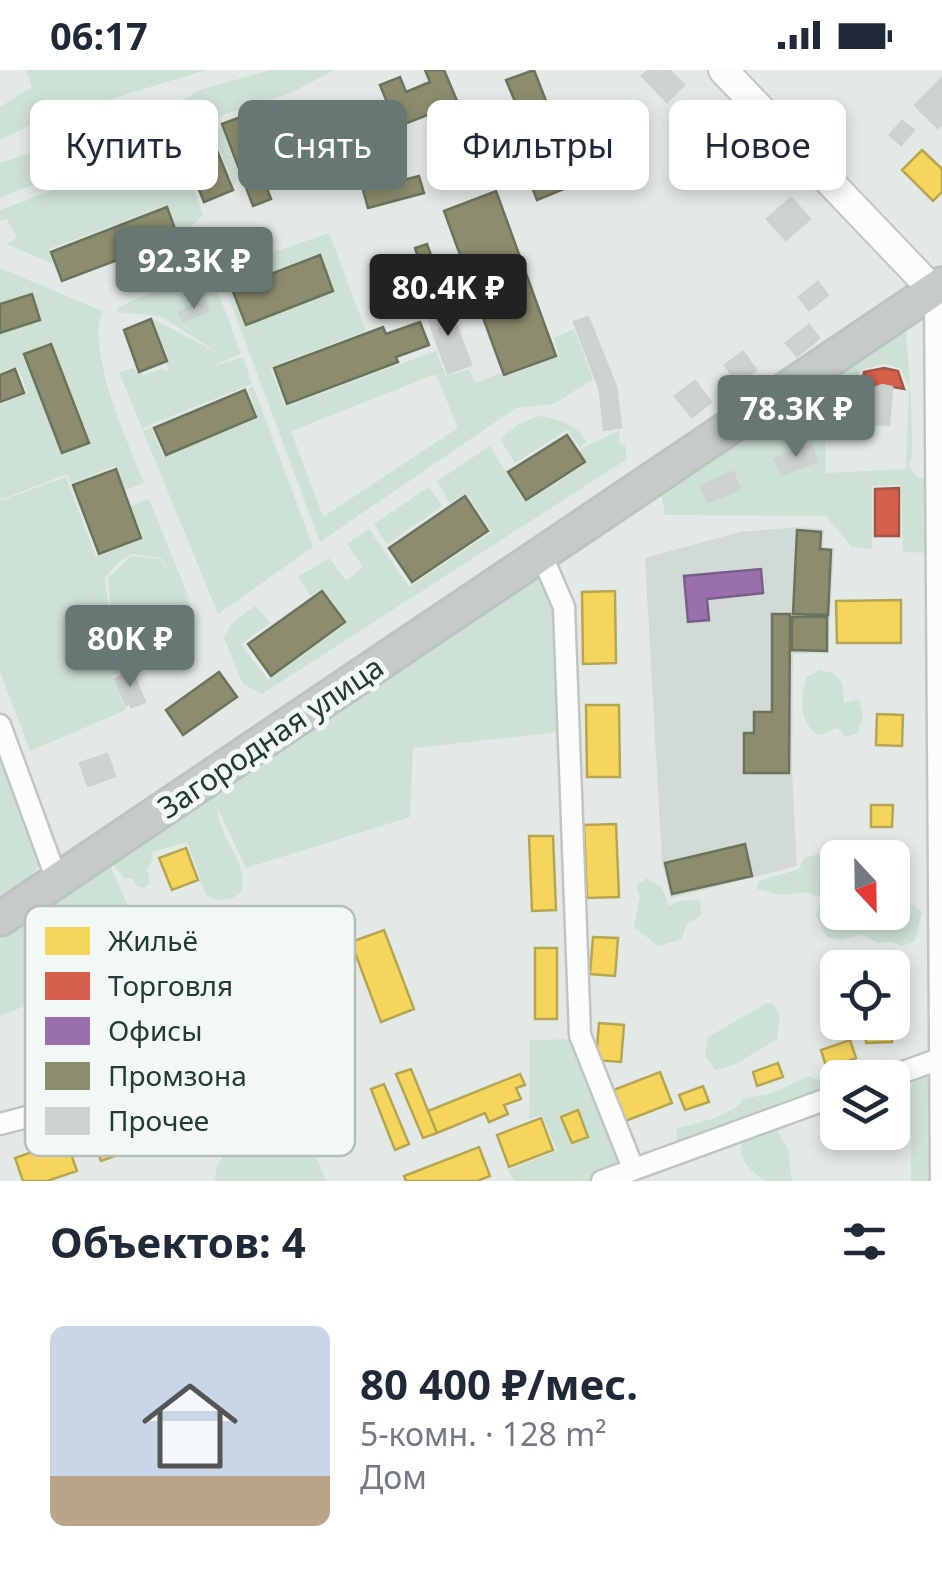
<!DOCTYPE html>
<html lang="ru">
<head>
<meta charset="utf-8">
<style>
  body { margin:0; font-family:"Noto Sans",sans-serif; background:#f6f6f7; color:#1f2937; height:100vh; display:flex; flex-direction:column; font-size:38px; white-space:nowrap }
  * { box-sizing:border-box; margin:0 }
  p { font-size:32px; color:#747a83 }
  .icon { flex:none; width:55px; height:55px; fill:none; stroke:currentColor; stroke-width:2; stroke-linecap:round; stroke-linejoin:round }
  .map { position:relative; height:1111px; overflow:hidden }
  .details { display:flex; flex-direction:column; background:#fff; flex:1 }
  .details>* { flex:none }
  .top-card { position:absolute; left:30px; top:30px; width:882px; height:90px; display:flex; gap:20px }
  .needle { width:65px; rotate:158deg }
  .controls { position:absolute; left:820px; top:770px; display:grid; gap:20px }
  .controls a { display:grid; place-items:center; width:90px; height:90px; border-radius:15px; background:#fff; box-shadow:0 5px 15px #0003; font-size:50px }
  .price { position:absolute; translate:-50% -85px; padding:0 22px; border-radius:10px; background:#667774; color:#fff; font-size:32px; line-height:65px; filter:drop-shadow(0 2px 5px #0008) }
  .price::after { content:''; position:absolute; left:50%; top:60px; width:30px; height:22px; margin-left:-15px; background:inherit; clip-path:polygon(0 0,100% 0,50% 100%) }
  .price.current { background:#222; color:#fff }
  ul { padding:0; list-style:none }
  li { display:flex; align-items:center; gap:30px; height:250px; padding:0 50px }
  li+li { border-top:2px solid #e0e1e3 }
  li span { display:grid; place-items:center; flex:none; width:280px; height:200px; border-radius:15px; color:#555 }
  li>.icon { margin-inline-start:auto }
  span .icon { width:120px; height:120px; fill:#fffc; stroke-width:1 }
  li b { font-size:42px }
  h2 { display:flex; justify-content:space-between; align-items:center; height:120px; padding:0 50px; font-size:42px }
  .pill { padding:0 35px; border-radius:15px; background:#fff; box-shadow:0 5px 15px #0003; font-size:35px; line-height:90px }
  .pill.current { background:#667774; color:#fff }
  .status { display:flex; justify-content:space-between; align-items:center; height:70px; padding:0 50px; background:#fff; direction:ltr }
  .status svg { height:28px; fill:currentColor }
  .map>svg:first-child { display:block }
  .built { fill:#d2dad6 }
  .green { fill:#cee1d5; fill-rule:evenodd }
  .homes { fill:#f6d55c; stroke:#b7a651; stroke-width:2.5 }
  .shops { fill:#d6604d; stroke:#a05546; stroke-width:2.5 }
  .offices { fill:#9970ab; stroke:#766088; stroke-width:2.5 }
  .industry { fill:#8c8c6e; stroke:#6c735d; stroke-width:2.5 }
  .building { fill:#ced2d1; stroke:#ccd2cf; stroke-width:2.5 }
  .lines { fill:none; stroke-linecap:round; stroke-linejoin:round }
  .minor-casing { stroke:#c0c5c3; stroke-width:25 }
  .secondary-casing { stroke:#c0c6c4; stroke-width:32 }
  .trunk-casing { stroke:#bcc4c3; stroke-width:38 }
  .minor { stroke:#fbfcfb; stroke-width:20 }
  .secondary { stroke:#fbfcfb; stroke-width:28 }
  .trunk { stroke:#c4cbca; stroke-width:32 }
  .labels { text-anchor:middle; stroke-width:10; stroke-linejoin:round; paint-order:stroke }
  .street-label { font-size:30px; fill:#233a36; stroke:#f2f8f5 }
  .key { fill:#f2f8f5; stroke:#b4bfbc; stroke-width:2.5 }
  .key-label { font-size:28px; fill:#233a36 }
</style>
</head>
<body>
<div class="status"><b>06:17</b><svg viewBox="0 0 49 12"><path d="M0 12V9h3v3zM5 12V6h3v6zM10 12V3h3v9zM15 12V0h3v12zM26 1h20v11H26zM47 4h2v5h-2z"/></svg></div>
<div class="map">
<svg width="942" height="1111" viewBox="0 0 942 1111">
  <rect width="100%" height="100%" fill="#e3e9e6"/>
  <!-- built -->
  <path class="built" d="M797,457L824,459L823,477L834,478L828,583L793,584L792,702L797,796L671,828L662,793L645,488L740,462Z"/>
  <!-- green -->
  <path class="green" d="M26,0H206L42,50L0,70V37L32,17Z
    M271,0H334L291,23L226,44L132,85L92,99L58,104L0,128V93L49,77L70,61L110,52L155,48L199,20Z
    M221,57L238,103L234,117L218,76L184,90L203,145L180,167L167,135L49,179L53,194L7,174L17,168L7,149L0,151V140Z
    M329,163L366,261L270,297L285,337L436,281L446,306L469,299L475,313L501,303L503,308L559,286L554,268L574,259L593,309L554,334L516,338L320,472L219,201ZM436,304L458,358L323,447L291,361Z
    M0,198L102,241C87,286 127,369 144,413L125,420L115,396L71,413L67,404L0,430V335L28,323L17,296L0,303Z
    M211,203L241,284L207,298L243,287L252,314L142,358L119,302L132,298L143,305L161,299L169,302L166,293L169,291L153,249L222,285L160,246L117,242L118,238L138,228Z
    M905,246C908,293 913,338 912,386L909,396L918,408L929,406L933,483L903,482L901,415L872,416V479L852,477L826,446L665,445L659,410ZM884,294L900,298L909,316L906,399L826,403L824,327L858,320L859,300Z
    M253,316L313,477L218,544L143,361L151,358L164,387L258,348L248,319Z
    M538,346C556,348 578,355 586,371L580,378L567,360L515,393L500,369L519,354Z
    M619,360L620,374L625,375L627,389L262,624L243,614L224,568C230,552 242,544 256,536L270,553L241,574L268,610L347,553L322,518L311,526L298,507L329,488L346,511L363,497L347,474L369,459L409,517L492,462L466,423L450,433L437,411L490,376L525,433L587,393L579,380Z
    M66,407L96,487L143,469L131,436L149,429L191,533L161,488L131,484L117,494L105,508C110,556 119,595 176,579L112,606L126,640L30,681L0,601V431Z
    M429,417L442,436L387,474L374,454Z
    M131,486L160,489C173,504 194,532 193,553C192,579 147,591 129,576C113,562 109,528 108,508Z
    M540,490L561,537L565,661L413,678L410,747L246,798L217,737C219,769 248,791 242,821C233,831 217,833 206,825L187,772L152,782L153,789L147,799L150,813L144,818L136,816L133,809L124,808L111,792L207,722L213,728L207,713Z
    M820,600L833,603L842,612L844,633L857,630L860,632L863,646L857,664L845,667L838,658L818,665C799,653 800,627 807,607Z
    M0,668L45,786C34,805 21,816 0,824Z
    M848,776L854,787L838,788L835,817L827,825L815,826L809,822L781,825L757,819L759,811L799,799L804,788Z
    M110,795L127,834V894L0,946V870Z
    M647,808L662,818L669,836L678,831L700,830L701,845L686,855L682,869L658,876L634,857L640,827L636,816Z
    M837,832L838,842H892L893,834L915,835L922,843L915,871L902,876L890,871L878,873L862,864L840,870L827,867L815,844L823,836Z
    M767,933L773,934L780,945L777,969L736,994L715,1000L705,986L708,967Z
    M578,969L629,1096L591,1111H514L508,1100L557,1081L542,1045L529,1049L530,970Z
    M934,1000L935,1111H911V1017L918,1007Z
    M843,1002L849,1007L838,1008L837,1016L729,1053L686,1072L676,1070L677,1058C697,1054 731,1046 744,1029L773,1023L808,1006L818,1010Z
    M768,1060H777L788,1079L792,1111C785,1111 774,1111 767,1111C754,1107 730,1082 746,1067C751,1063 761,1062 768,1060Z
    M267,1067C310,1066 311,1073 326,1111H214L217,1096L228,1078Z"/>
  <!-- homes -->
  <path class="homes" d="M922,80L942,99V122L933,131L902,100Z
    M615,521L616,593L583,594L582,522Z
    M901,530V573H837L836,531Z
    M586,635H619L620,707H587Z
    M877,644L903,645L902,676L876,675Z
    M871,735H893L892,757H871Z
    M616,754L619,827L587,828L584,755Z
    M529,766H553L556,840L532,841Z
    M186,778L198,810L172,820L159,788Z
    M384,860L414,939L381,952L351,872Z
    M593,867L618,868L615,906L590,904Z
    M535,878H557V949H535Z
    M868,883H893L892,905V898H868Z
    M865,952H891L892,972L866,973Z
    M599,953L624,955L621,992L596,990Z
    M850,970L856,988L827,999L821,980Z
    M778,993L783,1007L757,1016L753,1002Z
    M411,999L437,1063L423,1068L396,1004Z
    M660,1002L672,1033L623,1052L611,1021Z
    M520,1004L525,1015L516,1018L521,1029L504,1035L508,1044L489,1052L485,1043L437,1063L428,1041Z
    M384,1014L409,1074L395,1080L371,1019Z
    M703,1016L709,1032L685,1040L679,1025Z
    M578,1040L588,1067L572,1073L561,1047Z
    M541,1048L553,1080L509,1097L497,1065Z
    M127,1055L135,1079L101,1091L92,1067Z
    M66,1070L77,1101L47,1111H23L15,1088Z
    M479,1077L490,1106L477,1111H406L404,1106Z"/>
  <!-- shops -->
  <path class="shops" d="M884,298L898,301L904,319L882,315L862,323L864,302Z
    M899,418V466H875V419Z"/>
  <!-- offices -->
  <path class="offices" d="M761,499L763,523L707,529L709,550L688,552L684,506Z"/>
  <!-- industry -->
  <path class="industry" d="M425,0H444L458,33L397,57L380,15L400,7L406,22L430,12Z
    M534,0L578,113L537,130L505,47L519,41L506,10Z
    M280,32L289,55L249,70L271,129L253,136L222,54Z
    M216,78L233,120L204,132L187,90Z
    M419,106L424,123L368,138L363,120Z
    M496,121L556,286L504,305L444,141Z
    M167,137L178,167L62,211L51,182Z
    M427,174L449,235L426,243L409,194L419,190L415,178Z
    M320,185L333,221L246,255L232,219Z
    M32,224L40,250L0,263V234Z
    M151,249L167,291L139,302L124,260Z
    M420,252L429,275L396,287L398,292L287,334L274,298L383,257L386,264Z
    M51,274L89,373L62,383L24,284Z
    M15,299L24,323L0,332V305Z
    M245,320L256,347L166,385L154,358Z
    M567,365L585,392L526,430L508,402Z
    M116,399L141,468L99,484L73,415Z
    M465,426L488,461L412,512L389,478Z
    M797,460L821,462L820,479L831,480L828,545L793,544Z
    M322,521L345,552L271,606L248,574Z
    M772,544H790L789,703H744V663H754V642H772Z
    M792,547H827V581L792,580Z
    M219,602L237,627L183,665L166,640Z
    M745,774L752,806L672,824L665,793Z"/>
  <!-- building -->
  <path class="building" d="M649,0H669L684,15L667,32L642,6Z
    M942,8V54L938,58L915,35Z
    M715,46L737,68L723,82L701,60Z
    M902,51L914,60L901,75L890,65Z
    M791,128L810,149L786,170L767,149Z
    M818,212L828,225L809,240L799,227Z
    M205,232L208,241L183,251L179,242Z
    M449,235L471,295L448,303L426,243Z
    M588,247L616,317L621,357L604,360L600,320L574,252Z
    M809,255L819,268L797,286L786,273Z
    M743,282L756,300L738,313L725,295Z
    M695,311L711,332L692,347L675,326Z
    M882,315L892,317L889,355L856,353L857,336L868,337L869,320Z
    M811,375L817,391L782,405L775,389Z
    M733,402L740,419L708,432L701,416Z
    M132,602L145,632L131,637L130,633L126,635L115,609Z
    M107,684L115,706L88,716L80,693Z"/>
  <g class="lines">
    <defs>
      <path id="minor" d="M935,222L941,1111
        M542,486L564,537L580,965L633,1098
        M0,655L57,810
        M887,1008L942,988
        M0,1054L54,1040
        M602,1111L838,1025"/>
      <path id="secondary" d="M723,0L935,222"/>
      <path id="trunk" d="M0,849L942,214"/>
    </defs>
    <!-- minor casing -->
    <use href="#minor" class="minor-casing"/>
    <!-- secondary casing -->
    <use href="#secondary" class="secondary-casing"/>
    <!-- trunk casing -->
    <use href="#trunk" class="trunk-casing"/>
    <!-- minor -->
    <use href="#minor" class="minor"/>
    <!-- secondary -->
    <use href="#secondary" class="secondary"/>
    <!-- trunk -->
    <use href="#trunk" class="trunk"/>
  </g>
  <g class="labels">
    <!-- street labels -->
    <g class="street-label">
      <text transform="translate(271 668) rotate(-34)" y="10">Загородная улица</text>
    </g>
  </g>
  <!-- legend -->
  <rect x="25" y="836" width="330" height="250" rx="15" class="key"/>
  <rect x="45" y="857" width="45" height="28" fill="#f6d55c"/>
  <rect x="45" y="902" width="45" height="28" fill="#d6604d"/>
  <rect x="45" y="947" width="45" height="28" fill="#9970ab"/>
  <rect x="45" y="992" width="45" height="28" fill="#8c8c6e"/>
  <rect x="45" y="1037" width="45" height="28" fill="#ced2d1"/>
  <g class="key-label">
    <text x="108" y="881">Жильё</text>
    <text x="108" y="926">Торговля</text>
    <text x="108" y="971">Офисы</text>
    <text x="108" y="1016">Промзона</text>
    <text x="108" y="1061">Прочее</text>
  </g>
</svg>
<div class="controls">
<a><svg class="needle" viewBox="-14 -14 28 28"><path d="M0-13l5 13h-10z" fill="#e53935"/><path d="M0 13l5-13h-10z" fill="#747a83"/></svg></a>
<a><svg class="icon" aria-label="locate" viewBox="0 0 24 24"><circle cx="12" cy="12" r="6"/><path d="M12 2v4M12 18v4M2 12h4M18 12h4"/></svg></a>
<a><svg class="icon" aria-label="layers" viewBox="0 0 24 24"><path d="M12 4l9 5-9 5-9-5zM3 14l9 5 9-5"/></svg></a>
</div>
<b class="price" style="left:194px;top:242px">92.3K ₽</b>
<b class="price current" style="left:448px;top:269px">80.4K ₽</b>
<b class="price" style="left:796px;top:390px">78.3K ₽</b>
<b class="price" style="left:130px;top:620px">80K ₽</b>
<div class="top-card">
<a class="pill">Купить</a>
<a class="pill current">Снять</a>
<a class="pill">Фильтры</a>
<a class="pill">Новое</a>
</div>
</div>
<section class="details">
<h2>Объектов: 4<svg class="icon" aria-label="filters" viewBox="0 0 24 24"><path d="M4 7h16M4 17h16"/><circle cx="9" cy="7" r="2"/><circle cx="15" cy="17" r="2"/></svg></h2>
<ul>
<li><span style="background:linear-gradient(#c9d6e8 75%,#b9a48a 0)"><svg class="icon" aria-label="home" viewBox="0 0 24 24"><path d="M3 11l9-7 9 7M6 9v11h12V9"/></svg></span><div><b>80 400 ₽/мес.</b><p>5-комн. · 128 m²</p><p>Дом</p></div></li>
</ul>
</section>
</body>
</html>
